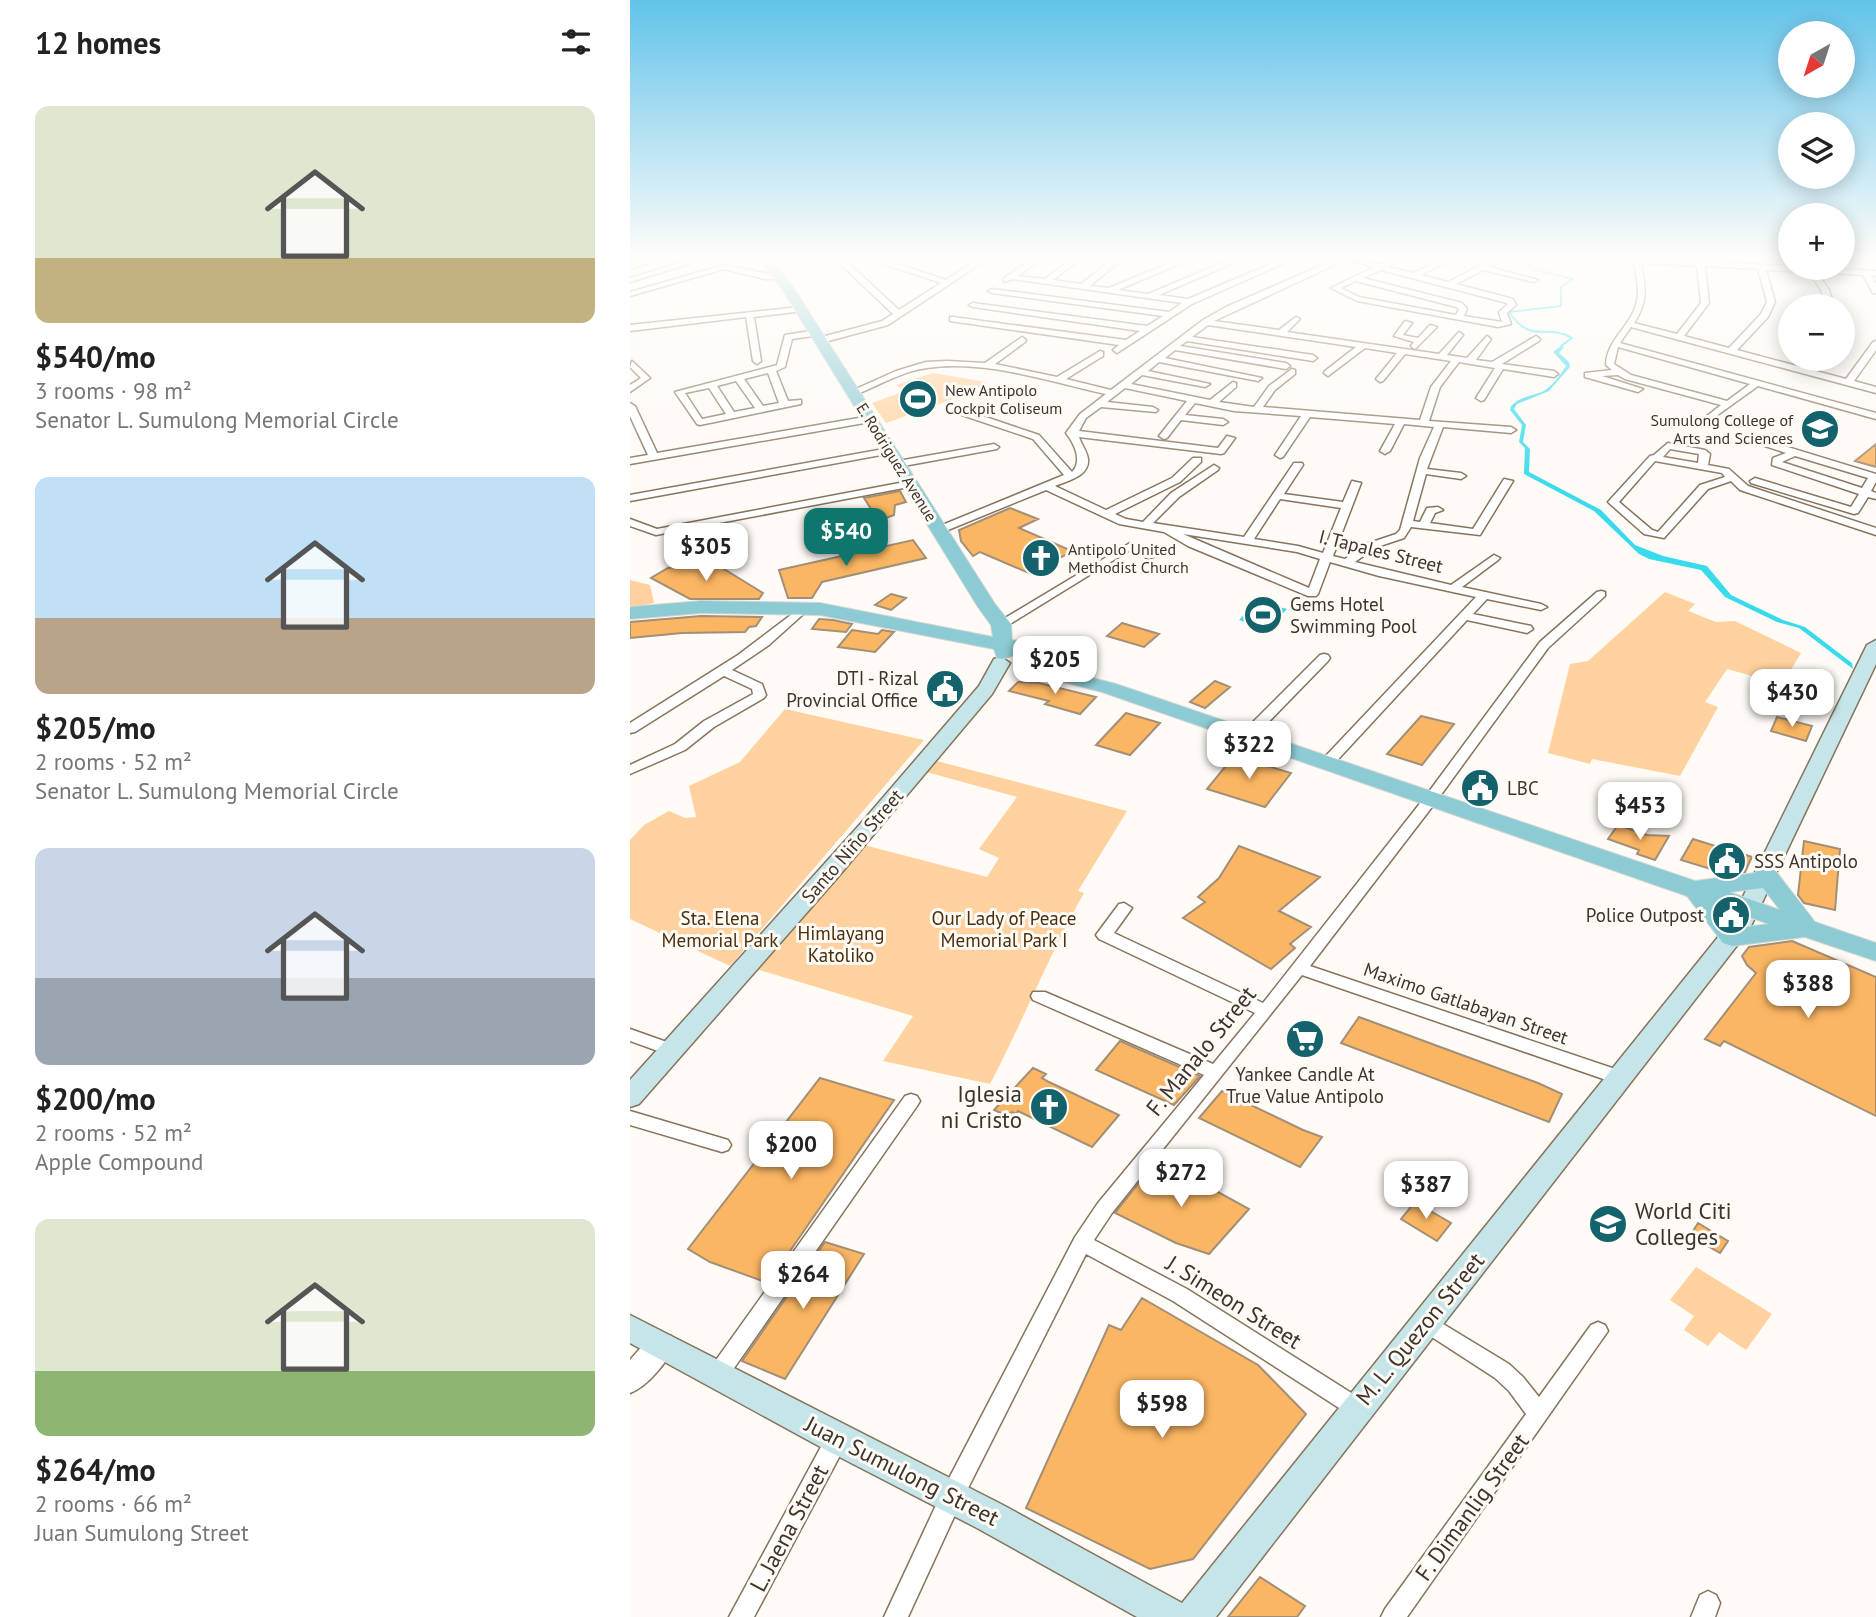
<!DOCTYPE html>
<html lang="en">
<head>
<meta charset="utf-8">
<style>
  body { margin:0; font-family:"PT Sans",sans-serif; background:#f2f2f2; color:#222; height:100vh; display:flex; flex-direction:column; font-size:26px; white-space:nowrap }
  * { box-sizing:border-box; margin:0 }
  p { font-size:23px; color:#767676 }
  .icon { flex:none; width:38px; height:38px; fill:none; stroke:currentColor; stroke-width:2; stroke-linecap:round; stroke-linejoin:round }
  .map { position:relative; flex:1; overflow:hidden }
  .sheet { display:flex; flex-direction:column; background:#fff; width:630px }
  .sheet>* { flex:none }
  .needle { width:46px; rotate:219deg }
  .controls { position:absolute; left:1148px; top:21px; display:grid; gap:14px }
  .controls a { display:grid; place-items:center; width:77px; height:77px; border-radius:50%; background:#fff; box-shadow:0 4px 18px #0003; font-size:35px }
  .price { position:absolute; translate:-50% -60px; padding:0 16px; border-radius:14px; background:#fff; color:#222; font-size:23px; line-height:46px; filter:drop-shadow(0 2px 4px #0008) }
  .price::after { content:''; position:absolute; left:50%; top:42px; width:21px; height:16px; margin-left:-10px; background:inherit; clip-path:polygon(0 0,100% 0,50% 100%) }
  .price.active { background:#0f766e; color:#fff }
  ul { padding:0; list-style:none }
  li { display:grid; align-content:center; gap:14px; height:371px; padding:0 35px }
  li span { display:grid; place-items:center; height:217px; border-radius:14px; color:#555 }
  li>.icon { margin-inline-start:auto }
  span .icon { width:126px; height:126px; fill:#fffc; stroke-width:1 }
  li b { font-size:30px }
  h2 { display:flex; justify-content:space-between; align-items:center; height:84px; padding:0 35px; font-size:30px }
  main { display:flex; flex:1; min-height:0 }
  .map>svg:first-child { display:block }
  .green { fill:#ffd19e }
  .water { fill:#3adaed }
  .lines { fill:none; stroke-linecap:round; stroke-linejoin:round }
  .stream { stroke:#3adaed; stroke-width:2 }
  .building { fill:#fbb663; stroke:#a38e77; stroke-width:2 }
  .minor-casing { stroke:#87735d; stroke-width:3 }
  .tertiary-casing { stroke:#87735d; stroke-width:3 }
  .secondary-casing { stroke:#87735d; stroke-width:3 }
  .primary-casing { stroke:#d8d6d5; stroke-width:2 }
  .minor { fill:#fff; fill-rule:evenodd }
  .tertiary { fill:#fff; fill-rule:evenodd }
  .secondary { fill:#c5e5e9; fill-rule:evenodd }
  .primary { fill:#8ccbd3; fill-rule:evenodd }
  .labels { text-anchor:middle; stroke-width:6; stroke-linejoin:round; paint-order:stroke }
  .far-poi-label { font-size:16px; fill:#3d342b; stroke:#fefaf5; text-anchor:start }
  .far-street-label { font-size:16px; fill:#3d342b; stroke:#fefaf5 }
  .street-label { font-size:19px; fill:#3d342b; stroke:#fefaf5 }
  .poi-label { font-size:19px; fill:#3d342b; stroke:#fefaf5; text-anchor:start }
  .park-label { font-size:19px; fill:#4a2f0a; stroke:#fefaf5 }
  .near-street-label { font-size:23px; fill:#3d342b; stroke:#fefaf5 }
  .near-poi-label { font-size:23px; fill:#3d342b; stroke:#fefaf5; text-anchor:end }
</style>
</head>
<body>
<main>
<section class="sheet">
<h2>12 homes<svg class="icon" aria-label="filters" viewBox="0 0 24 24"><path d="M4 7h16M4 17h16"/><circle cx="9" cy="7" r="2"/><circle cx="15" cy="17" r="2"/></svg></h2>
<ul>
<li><span style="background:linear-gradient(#dfe7d0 70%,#c2b280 0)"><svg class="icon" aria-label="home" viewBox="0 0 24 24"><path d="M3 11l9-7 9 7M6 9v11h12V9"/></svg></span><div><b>$540/mo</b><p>3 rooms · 98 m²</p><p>Senator L. Sumulong Memorial Circle</p></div></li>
<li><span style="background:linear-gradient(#bfe0f5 65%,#b9a48a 0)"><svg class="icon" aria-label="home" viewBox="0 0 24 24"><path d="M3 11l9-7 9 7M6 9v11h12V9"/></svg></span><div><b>$205/mo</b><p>2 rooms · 52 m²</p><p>Senator L. Sumulong Memorial Circle</p></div></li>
<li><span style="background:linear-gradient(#c9d6e8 60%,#9aa5b1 0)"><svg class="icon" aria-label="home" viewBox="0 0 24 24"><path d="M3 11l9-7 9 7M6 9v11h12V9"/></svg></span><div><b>$200/mo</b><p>2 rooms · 52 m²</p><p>Apple Compound</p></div></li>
<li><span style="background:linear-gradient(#dfe7d0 70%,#8fb573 0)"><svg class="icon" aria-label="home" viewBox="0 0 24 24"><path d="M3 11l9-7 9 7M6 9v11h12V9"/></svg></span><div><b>$264/mo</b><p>2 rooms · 66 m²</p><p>Juan Sumulong Street</p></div></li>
</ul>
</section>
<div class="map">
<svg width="1246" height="1617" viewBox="0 0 1246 1617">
  <rect width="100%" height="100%" fill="#fefaf5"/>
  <!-- green -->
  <path class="green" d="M303,373L357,382L335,395L256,423L242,403L275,391L266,385Z
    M0,580L20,585L24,603L0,608Z
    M1035,592L1065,604L1058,611L1086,622L1105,621L1171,653L1156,678L1144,675L1140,681L1097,669L1075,702L1088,707L1050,776L962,759L960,764L918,753L940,664L958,661Z
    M155,709L294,740L100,966L0,919V840L14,825L39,811L55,818L66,817L59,786L110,762Z
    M303,760L497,811L448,891L454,893C419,955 393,1021 360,1084L253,1061L283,1016L126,969L234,845L357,877L369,858L349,849L387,797L293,771Z
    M1066,1267L1142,1314L1116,1350L1089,1332L1078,1346L1054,1330L1064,1316L1040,1300Z"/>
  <!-- water -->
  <path class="water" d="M931,346L934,347L929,353L939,362L940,367L919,391L887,404L884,409L896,425L893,442L900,449L899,472L971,510L1005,545L1033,556L1077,566L1101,595L1153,620L1175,627L1222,663L1223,669L1169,628L1147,622L1095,597L1071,570L1019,559L1009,554L964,511L894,474L895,448L889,442L892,425L880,410L881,406C889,397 901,396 912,392C922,387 930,375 936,366L923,352Z
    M627,601L657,609L639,628L609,620Z"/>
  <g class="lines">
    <!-- stream -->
    <path class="stream" d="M902,260L900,265L904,269L943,279L931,287V306L879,312C903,346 914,322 942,338L931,346"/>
  </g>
  <!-- building -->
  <path class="building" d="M1246,444V467L1225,461Z
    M270,491L276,502L265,505L264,515L251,520L238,518L243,512L234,498Z
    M380,508L408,519L389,528L442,551L401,574L350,552L343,556L331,541L329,530Z
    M283,540L296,558L192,582L182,598H158L149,570Z
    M81,561L133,593L129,599H60L21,578L38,568Z
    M261,594L276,598L261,610L245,605Z
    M71,616L132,617L126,626L119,627L115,632L52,633L0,638V622Z
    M189,619L203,620L222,624L216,632L182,629Z
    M492,623L529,634L514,647L477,636Z
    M222,630L248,634L252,630L264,632L245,652L208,647Z
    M585,681L600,687L575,708L560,702Z
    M388,682L409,683L466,697L450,714L415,704L419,701L379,691Z
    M496,713L530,723L500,755L466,745Z
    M791,716L824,724L792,765L757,754Z
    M1147,717L1182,726L1176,741L1141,731Z
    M604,756L661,773L635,807L577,789Z
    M988,825L1017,835L1039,836L1025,860L1007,854L1009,850L978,839Z
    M1063,839L1082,845L1122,857L1115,872L1097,874L1051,860Z
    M1174,841L1210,849L1205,910L1174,903L1168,895Z
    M609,846L690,877L649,911L681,927L660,944L665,948L641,969L553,918L575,902L568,897L589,878Z
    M1162,941L1246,977V1116L1094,1041L1090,1046L1075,1039L1126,973L1117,965L1112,956L1119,947Z
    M729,1017L908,1083L932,1094L919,1122L711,1043Z
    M490,1041L570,1076L544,1105L466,1070Z
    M403,1068L416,1074L412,1078L419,1082L489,1115L462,1147L388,1111L386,1114L382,1112L377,1116L364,1110Z
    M190,1078L264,1100L138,1283L80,1262L58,1249Z
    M592,1091L673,1130L692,1137L670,1167L569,1118Z
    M528,1159L619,1209L579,1254L546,1243L485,1213Z
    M785,1202L821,1223L807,1241L771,1219Z
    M1068,1223L1098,1241L1090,1253L1060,1236Z
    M195,1242L234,1254L155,1379L112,1361Z
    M512,1298L628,1365L676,1414L563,1559L520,1569L396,1508L479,1325L491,1330Z
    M630,1577L675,1606L667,1617H598Z"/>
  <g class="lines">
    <defs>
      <path id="minor" d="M14,260H27L0,269V265Z
        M59,260H72L0,282V278Z
        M206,260H215L269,310L311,283L242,260H255L316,280L346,260H356L258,325L191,343L188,342V338L252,321L263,314Z
        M401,260H410L388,276L415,279L440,260H449L423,280L451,284L482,260H491L460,286L479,288L547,260H559L488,290L518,294L599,260H610L529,295L558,299L650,260H661L562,304L487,353L483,350L489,345L320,321V317H323L496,340L510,331L343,307L339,305L343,303L517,326L533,316L362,293L358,291L362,289L539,312L552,303L383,279L374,282V278Z
        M704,260H715L584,321L649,330L666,317L670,319L657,332L809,354L829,332L833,335L817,355L837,358L857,336L861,339L846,360L862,362L906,336L910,339L909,341L872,364L924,371L928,374L924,377L873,369L854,400L851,401L846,398L865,368L829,362L810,387L799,421L881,427L886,430L881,433L813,427L797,469L831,473L836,476L831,479L796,474L783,521L790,522L797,508L808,507L813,510L805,513L800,523L843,529L874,479L883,481L850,535L781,527L774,538L744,548L725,562L821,585L864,555L870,558L868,560L832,587L911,604L917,607L911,610L857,599L843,614L901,626L903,629L897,633L837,620L701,767H691L689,764L691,761L846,597L749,576L700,562L688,594L686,596H678L558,546L534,532L489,524L416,490L313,532H305V528L434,475L403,439L320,411V407H326L409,435L442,472C453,461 444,443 436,433L450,414L476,394C421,382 354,359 297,368C273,371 250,385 227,394L219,392L266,371L296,362L317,361L355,363L392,337L396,340L395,342L365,364L427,377L470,351L473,352V356L436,379L481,390L573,320L596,307ZM578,325L726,347L695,371L694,373L698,376L735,348L767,353L746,379L750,382L753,381L775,354L821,361L801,387L790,420L633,407L645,390L665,374V370L662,369L639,386L624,407L589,402L606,387V383L603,382L580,400L501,384L512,375L575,387L580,384L518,371L529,362L628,381L632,378L535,358L545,350L656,369L660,366L656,363L550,346L557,341L683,361L687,358L683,355L562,337ZM495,388L557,401L529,436L534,439L537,438L551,420L593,425L598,422L593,419L555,415L565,403L604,411L671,416L645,455L650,458L653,457L680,417L765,424L750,451L755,454L760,451L774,424L804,427L790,458L770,530L766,534L736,544L715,559L703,556L731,483L722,481L713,502L654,494L673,465L672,463H664L614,537L523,523L549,497L588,470L589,468L584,465L541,493L513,522L496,519L485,514L550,482L571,462V458H563L542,478L476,510L425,486C437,481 460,476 458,459C457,451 451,444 449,437L591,454L594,453L605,438L597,436L588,448L449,431L456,418L471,407L526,412L528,410L523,407L477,402ZM650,499L711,508L693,553L668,546L624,539ZM553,534L667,552L690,559L679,588Z
        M720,260C730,260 743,265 751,264C758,263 762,260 770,260L758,267L783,273L810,260H821L791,275L818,282L861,260H872L859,267L908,280L904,282L853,270L826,284L883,299L886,305L877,313L881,324L868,327L727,301L701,288L744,267ZM751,270L877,303L878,304L869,312L872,322L834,316L837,309L832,303L733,278ZM726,281L826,307L829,309L826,315L729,297L711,288Z
        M992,260H1046L1246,271V275H1241L1246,284V293H1243L1233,275L1187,272L1199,290L1204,306H1196L1191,290L1179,272L1136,270L1145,302L1138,317L1107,350L1216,379L1243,342L1246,341V350L1224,381L1246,387V393L1001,327L990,343L1246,413V419L1128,386L1082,419L1077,416L1091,405L995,379L988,375L972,376L1013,389L1008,392L955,377V373L982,370L976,365C977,338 1002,326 1007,301C1010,289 1006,275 1004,263ZM1011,263L1067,266L1071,303L1047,334L1004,323C1018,302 1016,287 1011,263ZM1075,266L1128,269L1137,302L1131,314L1099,348L1054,336L1079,303ZM988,347L1120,384L1097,401L1001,375L984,364Z
        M94,265L154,277L150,279H135L94,269L0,296V292Z
        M170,307H173V311L124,317L131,361L127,364L123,361L116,317L0,331V325Z
        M775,321L782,323L773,335L788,338L800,325L807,327L785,349L781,346L784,342L764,336Z
        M187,330L190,331V335L162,339L155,367L146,371L158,401L171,400V404L70,425L67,424L45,392L147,365L155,335ZM138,373L149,403L133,406L114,379ZM106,381L125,408L104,412L87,386ZM79,388L96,414L72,419L55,393Z
        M2,361L20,378L0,392V385L11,378L0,367Z
        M0,403L5,406L27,453L240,416L245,419L240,422L0,464V458L18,455L0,416Z
        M1135,440L1246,474V482L1241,491L1246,493V499L1238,497L1228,513L1224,514L1121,483L1120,481L1125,478L1221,507L1229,494L1142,465L1143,458L1156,453L1132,445L1130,443ZM1165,456L1238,478L1232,488L1152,462Z
        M1038,443L1075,450L1080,454L1078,465L1099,469L1118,486L1246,528V535L1110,490L1101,481L1078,489L1034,538L1014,534L978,502L1020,456L1024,455ZM1040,449L1069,454L1068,463L1033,457ZM1025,461L1092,473L1095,477L1070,485L1028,532L1022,530L989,502Z
        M364,444L369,447L367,449L268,467L263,464L268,461Z
        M259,448L262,449V453L0,501V495Z
        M280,481L284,482V486L26,535L0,526V519L27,529Z
        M500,543L525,556L519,559L500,550L380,624L376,625L370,621Z
        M971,591L975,592V596L918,648L805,803L680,966L997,1073L1000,1078L997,1083L991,1084L985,1083L672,975L482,1213L464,1240L557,1289L734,1401L738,1408L734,1415L727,1418L720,1415L543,1301L456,1254L330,1504L278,1617H254L314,1488L445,1237L468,1203L574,1075L403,1000L401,996L403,992H415L583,1064L625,1013L469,939L466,935L489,904L494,903L502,908L484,933L633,1003L795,797L910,642L967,592Z
        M174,605L180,608L139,645L102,670L132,684L136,695L134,698L84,727L55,750L0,774V765L45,744L74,721L123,694L122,689L94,676L5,732L0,733V723L108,655Z
        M694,654L698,655L700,658L698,661L622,739H612L610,736L612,733L690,655Z
        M0,1029L48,1046L50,1050L48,1054L42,1056L0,1041Z
        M281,1094L287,1096L290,1101L287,1106L95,1381L88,1383L81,1381L78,1374L81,1367L275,1096Z
        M0,1111L98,1140L101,1145L98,1150L92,1152L0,1125Z
        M795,1313L879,1364L893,1377L909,1397L961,1325L968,1322L975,1325L978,1331L777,1617H751L755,1609L896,1414L879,1391L865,1378L788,1328L785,1322L788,1316Z
        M207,1429L215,1432L218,1439L215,1446L124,1617H99L199,1432Z
        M1078,1591L1086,1595L1090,1603L1085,1617H1061L1070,1595Z"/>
      <path id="tertiary" d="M31,1333L41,1336L45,1345C37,1362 18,1386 0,1393V1360L21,1336Z"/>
      <path id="secondary" d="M1246,640V664L1119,930L586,1617H507L347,1528L196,1450L0,1343V1315L371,1504L552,1603L1101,921L1237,645Z
        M371,657L380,663L362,694L208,877L9,1104L0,1107V1080L232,822L349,686L364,659Z"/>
      <path id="primary" d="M129,260H142L163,287L365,604L381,624L382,640L410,644L454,669L457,673L455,676L486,684L1065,881L1125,873L1128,869L1136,867L1144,869L1185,922L1246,943V961L1175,937L1102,946L1093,943L1057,896L472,692L429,681L387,676L384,672L387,668L425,669C417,663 405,653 394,653C383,653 379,661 367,658L364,649L190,615L71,613L0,619V607L71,601L190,603L363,637L361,625L348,607L152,289ZM1133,888L1150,910L1099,892ZM1093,908L1139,924L1108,928Z"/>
    </defs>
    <!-- minor casing -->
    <use href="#minor" class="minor-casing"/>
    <!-- tertiary casing -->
    <use href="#tertiary" class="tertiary-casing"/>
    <!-- secondary casing -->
    <use href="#secondary" class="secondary-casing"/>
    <!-- primary casing -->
    <use href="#primary" class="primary-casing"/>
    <!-- minor -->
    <use href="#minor" class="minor"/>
    <!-- tertiary -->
    <use href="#tertiary" class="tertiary"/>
    <!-- secondary -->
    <use href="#secondary" class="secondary"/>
    <!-- primary -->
    <use href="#primary" class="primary"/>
  </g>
  <!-- sky -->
  <linearGradient id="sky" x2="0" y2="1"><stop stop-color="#62c3ea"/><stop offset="0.53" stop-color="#fffdfa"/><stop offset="1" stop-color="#fffdfa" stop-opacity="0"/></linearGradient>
  <rect width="1246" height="487" fill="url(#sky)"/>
  <!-- icons -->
  <defs>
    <symbol id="stadium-disc" viewBox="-11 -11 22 22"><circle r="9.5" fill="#14626b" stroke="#fefaf5"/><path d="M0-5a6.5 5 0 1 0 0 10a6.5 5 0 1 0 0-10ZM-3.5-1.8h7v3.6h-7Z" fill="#fff"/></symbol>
    <symbol id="university-disc" viewBox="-11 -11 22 22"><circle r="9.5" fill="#14626b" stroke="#fefaf5"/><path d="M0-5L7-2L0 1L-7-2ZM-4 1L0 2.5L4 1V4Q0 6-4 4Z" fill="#fff"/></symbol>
    <symbol id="church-disc" viewBox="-11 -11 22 22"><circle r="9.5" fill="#14626b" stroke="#fefaf5"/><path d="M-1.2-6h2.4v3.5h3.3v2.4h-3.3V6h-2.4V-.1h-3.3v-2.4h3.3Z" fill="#fff"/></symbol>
    <symbol id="civic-disc" viewBox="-11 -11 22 22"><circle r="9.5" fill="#14626b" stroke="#fefaf5"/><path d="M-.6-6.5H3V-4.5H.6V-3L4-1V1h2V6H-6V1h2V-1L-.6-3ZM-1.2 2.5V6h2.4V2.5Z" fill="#fff"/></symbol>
    <symbol id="supermarket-disc" viewBox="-11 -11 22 22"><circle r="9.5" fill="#14626b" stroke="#fefaf5"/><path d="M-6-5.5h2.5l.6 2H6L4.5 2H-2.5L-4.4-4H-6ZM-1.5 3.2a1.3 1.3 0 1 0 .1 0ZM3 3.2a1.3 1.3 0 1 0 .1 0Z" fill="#fff"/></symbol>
  </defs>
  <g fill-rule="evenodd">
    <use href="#stadium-disc" x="266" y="377" width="44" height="44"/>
    <use href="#university-disc" x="1168" y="407" width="44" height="44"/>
    <use href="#church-disc" x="389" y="536" width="44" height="44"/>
    <use href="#stadium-disc" x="611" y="593" width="44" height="44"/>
    <use href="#civic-disc" x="293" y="667" width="44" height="44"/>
    <use href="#civic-disc" x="828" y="766" width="44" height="44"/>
    <use href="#civic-disc" x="1075" y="839" width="44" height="44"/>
    <use href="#civic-disc" x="1079" y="893" width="44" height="44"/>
    <use href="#supermarket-disc" x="653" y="1017" width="44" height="44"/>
    <use href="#church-disc" x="397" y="1085" width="44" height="44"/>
    <use href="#university-disc" x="956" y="1202" width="44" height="44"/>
  </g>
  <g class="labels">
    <!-- far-poi labels -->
    <g class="far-poi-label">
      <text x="315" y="396">New Antipolo<tspan x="315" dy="18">Cockpit Coliseum</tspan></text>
      <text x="1163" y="426" text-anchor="end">Sumulong College of<tspan x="1163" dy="18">Arts and Sciences</tspan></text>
      <text x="438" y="555">Antipolo United<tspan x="438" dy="18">Methodist Church</tspan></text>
    </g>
    <!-- far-street labels -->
    <g class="far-street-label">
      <text transform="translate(267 462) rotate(58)" y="6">E. Rodriguez Avenue</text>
    </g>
    <!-- street labels -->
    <g class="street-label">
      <text transform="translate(751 551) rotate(14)" y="7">I. Tapales Street</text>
      <text transform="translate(222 846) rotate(-49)" y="7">Santo Niño Street</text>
      <text transform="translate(836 1003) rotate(19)" y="7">Maximo Gatlabayan Street</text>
    </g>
    <!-- poi labels -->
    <g class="poi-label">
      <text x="660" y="611">Gems Hotel<tspan x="660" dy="22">Swimming Pool</tspan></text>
      <text x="288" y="685" text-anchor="end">DTI - Rizal<tspan x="288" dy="22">Provincial Office</tspan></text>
      <text x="877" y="795">LBC</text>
      <text x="1124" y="868">SSS Antipolo</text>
      <text x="1074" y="922" text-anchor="end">Police Outpost</text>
      <text x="675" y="1081" text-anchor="middle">Yankee Candle At<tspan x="675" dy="22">True Value Antipolo</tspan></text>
    </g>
    <!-- park labels -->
    <g class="park-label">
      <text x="90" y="925">Sta. Elena<tspan x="90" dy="22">Memorial Park</tspan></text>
      <text x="374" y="925">Our Lady of Peace<tspan x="374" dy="22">Memorial Park I</tspan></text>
      <text x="211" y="940">Himlayang<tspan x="211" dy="22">Katoliko</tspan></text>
    </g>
    <!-- near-street labels -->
    <g class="near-street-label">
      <text transform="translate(571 1051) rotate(-51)" y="8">F. Manalo Street</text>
      <text transform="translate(604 1302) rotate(32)" y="8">J. Simeon Street</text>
      <text transform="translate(790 1329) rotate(-51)" y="8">M. L. Quezon Street</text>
      <text transform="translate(272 1471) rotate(27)" y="8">Juan Sumulong Street</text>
      <text transform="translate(842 1507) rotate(-54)" y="8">F. Dimanlig Street</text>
      <text transform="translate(159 1528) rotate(-62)" y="8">L. Jaena Street</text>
    </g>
    <!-- near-poi labels -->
    <g class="near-poi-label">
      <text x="392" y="1102">Iglesia<tspan x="392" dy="26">ni Cristo</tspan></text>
      <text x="1005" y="1219" text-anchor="start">World Citi<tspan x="1005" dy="26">Colleges</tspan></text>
    </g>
  </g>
</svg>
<div class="controls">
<a><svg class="needle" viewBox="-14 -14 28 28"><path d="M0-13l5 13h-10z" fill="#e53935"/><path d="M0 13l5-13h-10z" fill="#767676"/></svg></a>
<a><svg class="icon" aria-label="layers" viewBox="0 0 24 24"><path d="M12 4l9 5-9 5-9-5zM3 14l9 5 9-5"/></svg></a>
<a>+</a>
<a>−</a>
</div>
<b class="price active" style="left:216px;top:568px">$540</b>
<b class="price" style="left:76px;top:583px">$305</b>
<b class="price" style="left:425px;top:696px">$205</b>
<b class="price" style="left:1162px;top:729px">$430</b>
<b class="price" style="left:619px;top:781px">$322</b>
<b class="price" style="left:1010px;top:842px">$453</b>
<b class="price" style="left:1178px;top:1020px">$388</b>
<b class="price" style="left:161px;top:1181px">$200</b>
<b class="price" style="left:551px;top:1209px">$272</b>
<b class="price" style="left:796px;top:1221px">$387</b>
<b class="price" style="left:173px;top:1311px">$264</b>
<b class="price" style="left:532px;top:1440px">$598</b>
</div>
</main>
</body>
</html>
